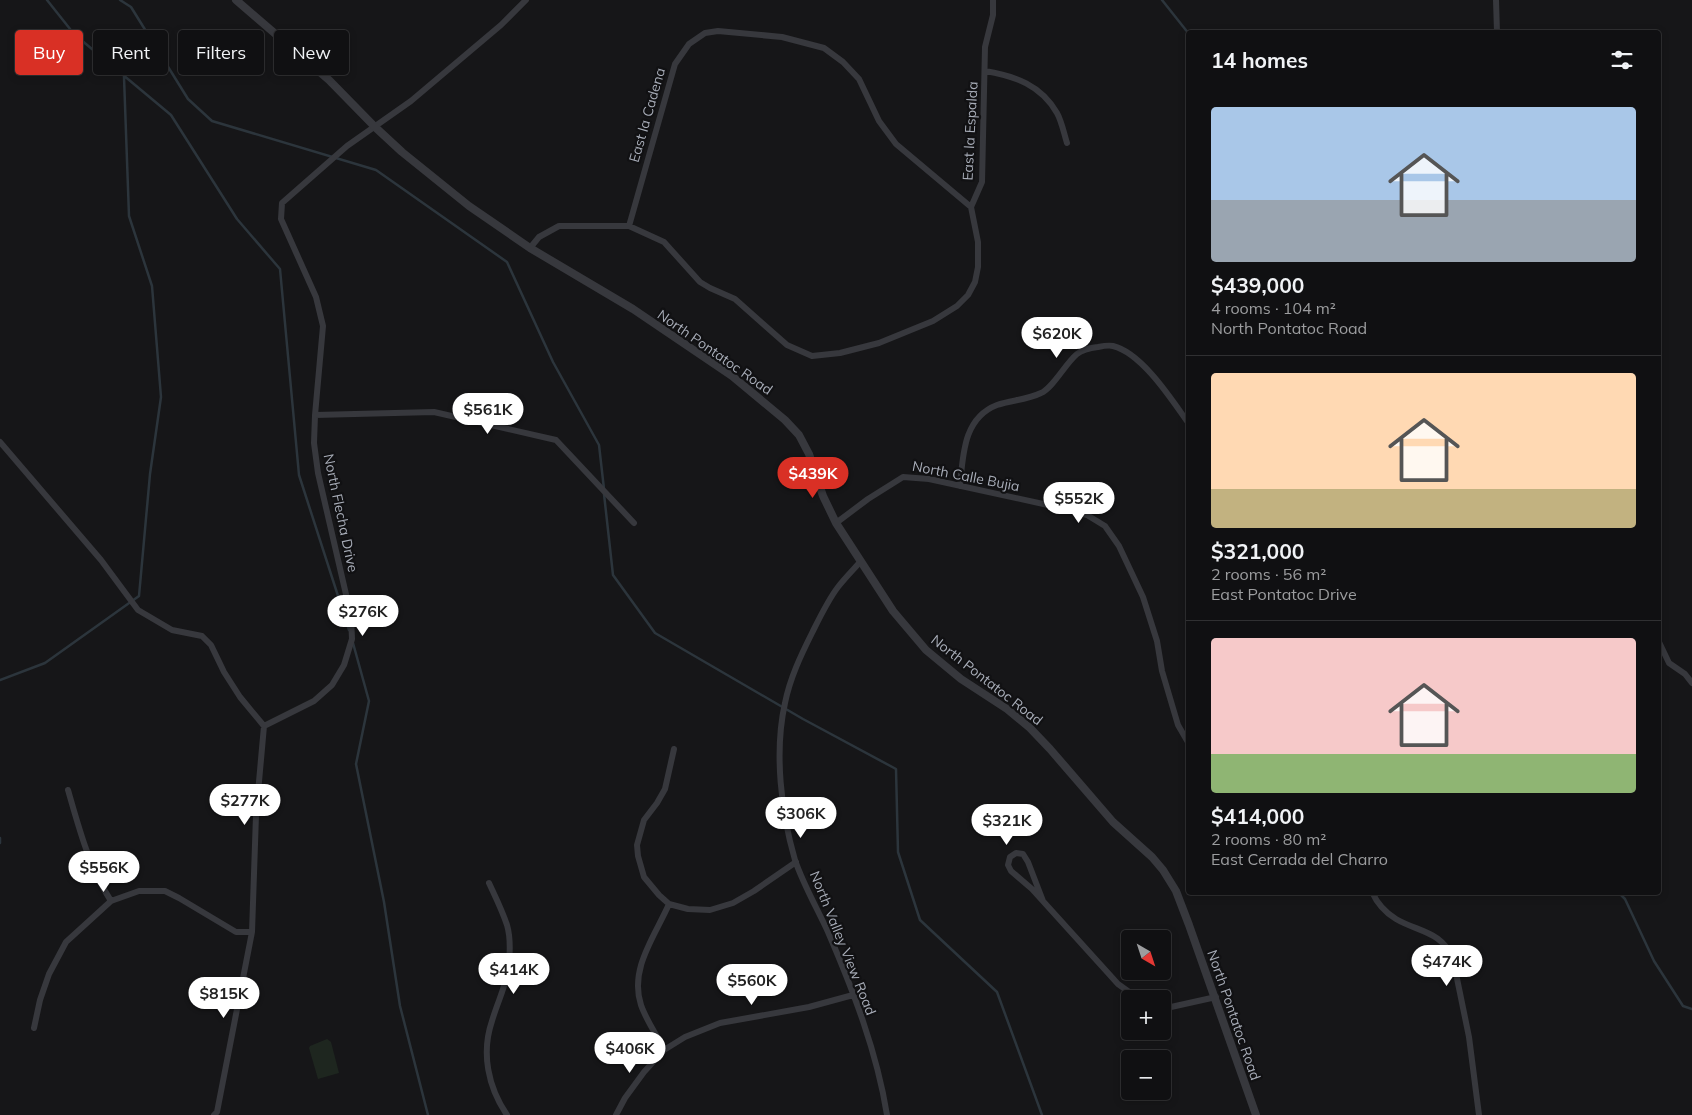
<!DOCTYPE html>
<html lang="en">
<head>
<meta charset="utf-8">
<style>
  body { margin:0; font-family:Mulish,sans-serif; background:#1e1e20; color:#f1f3f6; height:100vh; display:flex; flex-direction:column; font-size:19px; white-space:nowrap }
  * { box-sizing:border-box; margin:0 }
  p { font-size:16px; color:#9c9d9f }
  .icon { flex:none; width:28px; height:28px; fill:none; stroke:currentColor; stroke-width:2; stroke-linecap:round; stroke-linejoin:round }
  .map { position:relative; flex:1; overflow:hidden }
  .drawer { position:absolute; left:1186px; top:30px; width:475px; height:865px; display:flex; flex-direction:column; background:#101012; border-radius:5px; box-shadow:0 2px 8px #0003,0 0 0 1px #303032 }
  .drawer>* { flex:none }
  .guide { position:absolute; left:15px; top:30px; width:475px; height:45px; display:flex; gap:10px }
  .needle { width:32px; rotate:141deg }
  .buttons { position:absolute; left:1121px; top:930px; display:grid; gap:10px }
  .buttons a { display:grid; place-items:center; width:50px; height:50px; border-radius:5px; background:#101012; box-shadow:0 2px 8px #0003,0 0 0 1px #303032; font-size:25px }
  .price { position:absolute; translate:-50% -42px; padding:0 11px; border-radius:18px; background:#fff; color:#222; font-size:16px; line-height:32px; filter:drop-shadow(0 1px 2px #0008) }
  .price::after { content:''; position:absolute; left:50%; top:30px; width:15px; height:11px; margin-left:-8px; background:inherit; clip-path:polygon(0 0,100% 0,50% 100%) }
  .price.on { background:#d93025; color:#fff }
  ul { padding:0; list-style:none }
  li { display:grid; align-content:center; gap:10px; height:265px; padding:0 25px }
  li+li { border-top:1px solid #303032 }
  li span { display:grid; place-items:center; height:155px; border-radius:5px; color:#555 }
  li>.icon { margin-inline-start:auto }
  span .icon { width:90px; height:90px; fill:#fffc; stroke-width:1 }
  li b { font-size:21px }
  h2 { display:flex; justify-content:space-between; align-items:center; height:60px; padding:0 25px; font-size:21px }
  .chip { padding:0 18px; border-radius:5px; background:#101012; box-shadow:0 2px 8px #0003,0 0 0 1px #303032; font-size:18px; line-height:45px }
  .chip.on { background:#d93025; color:#fff }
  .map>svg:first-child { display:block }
  .green { fill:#1e261f }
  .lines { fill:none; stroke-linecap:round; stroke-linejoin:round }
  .stream { stroke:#2c353c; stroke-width:2.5 }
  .minor { stroke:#37383d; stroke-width:6 }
  .tertiary { stroke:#37383d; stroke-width:8 }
  .labels { text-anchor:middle; stroke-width:4.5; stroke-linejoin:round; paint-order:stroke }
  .street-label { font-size:14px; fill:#a8adb8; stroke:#111113 }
</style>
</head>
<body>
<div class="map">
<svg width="1692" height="1115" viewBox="0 0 1692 1115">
  <rect width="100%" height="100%" fill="#161618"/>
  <!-- green -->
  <path class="green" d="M327,1039L331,1042L339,1073L318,1079L309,1048L310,1046Z"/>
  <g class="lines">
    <!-- stream -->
    <path class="stream" d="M47,0L74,34L171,115L237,219L280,269L299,475L349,630
      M120,0L131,7L188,99L212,121L376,170L507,262L553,362L599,445L604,489
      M1162,0L1189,34
      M604,494L613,575L655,633L803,719L896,769L898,852L920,920L997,992L1042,1115
      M353,643L369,701L356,764L384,902L400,1006L428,1115
      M0,680L45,663L139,596L150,474L161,397L152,286L129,216L124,77
      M0,838V843
      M1618,892L1625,899L1654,961L1683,1006L1692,1009"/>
    <!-- minor -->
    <path class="minor" d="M1496,0L1497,32
      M985,71C1015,76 1041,85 1057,113C1062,122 1064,134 1067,143
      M629,226L675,64L689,44L705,33L718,31L782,37L824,48L843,62L859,79L879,121L896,144L971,207
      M530,248L539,237L559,226H629L664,242L700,282L710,288L735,299L787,345L812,356L840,353L879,343L933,321L957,306L968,295L975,282L978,267V242L971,207L982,182L985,47L993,15V0
      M315,415L434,412L556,440L634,523
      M0,442L101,560L138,610L172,630L202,636L211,645L224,672L240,697L264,726L314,701L332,685L344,665L352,639L351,616L318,473L314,443L315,415L323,326L316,297L281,219L282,203L347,146L411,101L501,25L526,0
      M960,486C963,456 963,418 997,405C1011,400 1027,400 1041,393C1053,388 1065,364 1077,354C1083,349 1090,348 1098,347C1103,346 1109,345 1113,346C1142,353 1172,400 1189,424
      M836,523L868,499L903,477L929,479L1057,507L1087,515L1105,526L1119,546L1143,597L1157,641L1162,671L1178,725L1189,744
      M861,561C853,570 845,578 838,587C828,600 820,617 812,633C801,655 790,678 785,703C774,752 781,812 795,860C803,884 817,908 828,932C853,990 877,1052 887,1115
      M1659,642L1669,663L1685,674L1692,683
      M674,749L665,789L657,803L644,820L637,845L638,856L644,877L659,895L669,904L688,909L710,910L733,903L754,891L796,862
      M68,790C79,828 89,867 111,901
      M489,883C495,896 502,910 507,925C510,935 510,952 509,963C507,985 498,1000 492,1021C481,1053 488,1087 507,1115
      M1372,892C1377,903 1386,913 1396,919C1418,932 1442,931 1453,959L1469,1037L1479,1115
      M1043,901L1028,862L1023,854L1016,853L1010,857L1008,865L1011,871L1032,889L1118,984L1139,999
      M1162,1009L1216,997
      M34,1028L40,1000L49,974L66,942L111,901L139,891H165L179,898L236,932H252
      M664,1050C657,1035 646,1020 641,1005C629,969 655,936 669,904
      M214,1115L217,1112L252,932L256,815L264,726
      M616,1115L625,1098L644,1072L664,1050L685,1037L720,1023L809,1007L853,995"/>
    <!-- tertiary -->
    <path class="tertiary" d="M236,0L329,80L375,127L402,152L469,206L530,248L633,309L732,376L785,420L799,435L809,454L823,496L836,523L893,611L926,650L961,679L1007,709L1030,728L1050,749L1113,822L1152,857L1163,870L1176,891L1189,925L1256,1115"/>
  </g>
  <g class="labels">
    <!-- street labels -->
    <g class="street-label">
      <text transform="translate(647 115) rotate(-74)" y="5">East la Cadena</text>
      <text transform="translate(970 131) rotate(-87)" y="5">East la Espalda</text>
      <text transform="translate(715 352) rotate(35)" y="5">North Pontatoc Road</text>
      <text transform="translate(966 476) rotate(11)" y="5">North Calle Bujia</text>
      <text transform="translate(341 513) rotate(78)" y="5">North Flecha Drive</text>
      <text transform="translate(987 680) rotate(38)" y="5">North Pontatoc Road</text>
      <text transform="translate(843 943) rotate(68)" y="5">North Valley View Road</text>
      <text transform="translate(1234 1015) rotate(71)" y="5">North Pontatoc Road</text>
    </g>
  </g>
</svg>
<div class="buttons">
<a><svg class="needle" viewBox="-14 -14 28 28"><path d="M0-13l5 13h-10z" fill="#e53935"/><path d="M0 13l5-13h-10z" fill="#9c9d9f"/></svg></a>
<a>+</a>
<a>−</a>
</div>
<b class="price" style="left:1057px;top:359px">$620K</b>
<b class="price" style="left:488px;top:435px">$561K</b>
<b class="price on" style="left:813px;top:499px">$439K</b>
<b class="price" style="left:1079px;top:524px">$552K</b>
<b class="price" style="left:363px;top:637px">$276K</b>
<b class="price" style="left:245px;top:826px">$277K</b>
<b class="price" style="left:801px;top:839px">$306K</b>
<b class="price" style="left:1007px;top:846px">$321K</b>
<b class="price" style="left:104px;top:893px">$556K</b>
<b class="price" style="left:1447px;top:987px">$474K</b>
<b class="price" style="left:514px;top:995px">$414K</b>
<b class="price" style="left:752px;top:1006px">$560K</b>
<b class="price" style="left:224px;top:1019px">$815K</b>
<b class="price" style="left:630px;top:1074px">$406K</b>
<div class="guide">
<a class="chip on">Buy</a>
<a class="chip">Rent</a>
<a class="chip">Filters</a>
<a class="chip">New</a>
</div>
<section class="drawer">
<h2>14 homes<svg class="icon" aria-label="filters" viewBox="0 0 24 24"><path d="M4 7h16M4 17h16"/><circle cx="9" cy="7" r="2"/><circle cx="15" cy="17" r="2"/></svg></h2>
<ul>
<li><span style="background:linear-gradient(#a9c7e8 60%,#9aa5b1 0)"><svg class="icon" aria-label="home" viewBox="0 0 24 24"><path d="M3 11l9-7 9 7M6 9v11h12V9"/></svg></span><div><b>$439,000</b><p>4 rooms · 104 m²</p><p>North Pontatoc Road</p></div></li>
<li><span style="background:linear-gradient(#ffd9b3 75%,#c2b280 0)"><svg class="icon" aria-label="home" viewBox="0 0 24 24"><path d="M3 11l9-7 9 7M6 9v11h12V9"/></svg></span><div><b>$321,000</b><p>2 rooms · 56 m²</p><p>East Pontatoc Drive</p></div></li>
<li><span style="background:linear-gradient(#f6c9c9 75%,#8fb573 0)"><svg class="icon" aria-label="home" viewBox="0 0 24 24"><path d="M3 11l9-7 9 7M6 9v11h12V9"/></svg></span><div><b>$414,000</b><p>2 rooms · 80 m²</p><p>East Cerrada del Charro</p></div></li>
</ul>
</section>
</div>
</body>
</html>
